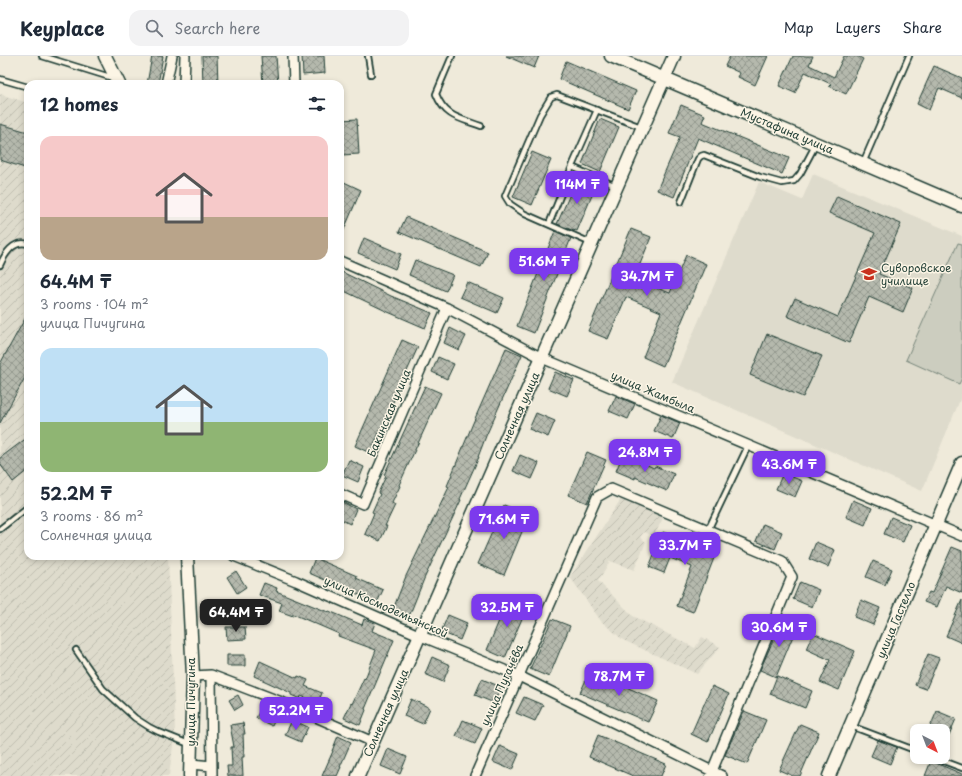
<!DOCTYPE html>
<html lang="en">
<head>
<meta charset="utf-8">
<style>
  body { margin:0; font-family:"Playpen Sans",sans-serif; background:#f2f2f3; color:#1f2937; height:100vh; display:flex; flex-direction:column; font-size:15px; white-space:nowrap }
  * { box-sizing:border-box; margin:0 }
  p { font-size:13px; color:#747a83 }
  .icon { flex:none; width:22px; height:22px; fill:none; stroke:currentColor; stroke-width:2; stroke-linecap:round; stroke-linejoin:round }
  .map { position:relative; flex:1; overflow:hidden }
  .panel { position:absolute; left:24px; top:24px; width:320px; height:480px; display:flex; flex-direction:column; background:#fff; border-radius:12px; box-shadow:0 2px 6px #0003 }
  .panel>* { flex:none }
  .needle { width:26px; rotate:138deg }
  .controls { position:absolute; left:910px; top:668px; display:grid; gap:8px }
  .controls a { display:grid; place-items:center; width:40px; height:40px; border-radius:8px; background:#fff; box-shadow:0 2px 6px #0003; font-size:20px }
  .price { position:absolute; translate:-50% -34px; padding:0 9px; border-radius:8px; background:#7c3aed; color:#fff; font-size:13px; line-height:26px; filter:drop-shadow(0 1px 2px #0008) }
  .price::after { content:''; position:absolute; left:50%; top:24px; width:12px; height:9px; margin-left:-6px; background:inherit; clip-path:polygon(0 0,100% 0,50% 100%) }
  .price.active { background:#222; color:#fff }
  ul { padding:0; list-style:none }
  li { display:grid; align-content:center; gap:8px; height:212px; padding:0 16px }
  li span { display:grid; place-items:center; height:124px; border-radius:12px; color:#555 }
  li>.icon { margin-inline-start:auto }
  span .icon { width:72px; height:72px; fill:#fffc; stroke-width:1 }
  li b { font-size:17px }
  h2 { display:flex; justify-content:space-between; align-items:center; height:48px; padding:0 16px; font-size:17px }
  header { display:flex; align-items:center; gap:24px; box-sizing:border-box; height:56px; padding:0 20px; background:#fff; border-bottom:1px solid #e0e1e3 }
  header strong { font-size:19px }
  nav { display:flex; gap:22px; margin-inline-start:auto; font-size:14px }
  .search { width:280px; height:36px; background:#f2f2f3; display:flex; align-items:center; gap:10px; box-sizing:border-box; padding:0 14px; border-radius:12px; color:#747a83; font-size:15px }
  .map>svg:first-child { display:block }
  .built { fill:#dedbcc }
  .industrial { fill:url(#industrial-furrows) }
  .park { fill:#cccdbf; stroke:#76857a }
  .building { fill:url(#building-cross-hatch); stroke:#1f3d34 }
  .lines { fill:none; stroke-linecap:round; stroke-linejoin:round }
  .lane-casing { stroke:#1f3d34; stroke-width:8 }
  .street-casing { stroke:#1f3d34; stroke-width:12 }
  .secondary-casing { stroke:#1f3d34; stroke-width:15 }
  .lane { stroke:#fcf5e5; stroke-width:4.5 }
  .street { stroke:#fcf5e5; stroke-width:9 }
  .secondary { stroke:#fcf5e5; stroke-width:12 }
  .labels { text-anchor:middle; stroke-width:3; stroke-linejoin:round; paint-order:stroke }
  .street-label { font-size:11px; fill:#1f3d34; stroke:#fcf5e5 }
  .poi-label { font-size:11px; fill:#1f3d34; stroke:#fcf5e5; text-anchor:start }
</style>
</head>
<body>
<header>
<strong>Keyplace</strong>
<div class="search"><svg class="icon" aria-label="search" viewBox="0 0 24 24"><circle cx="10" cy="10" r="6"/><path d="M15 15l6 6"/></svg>Search here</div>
<nav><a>Map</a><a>Layers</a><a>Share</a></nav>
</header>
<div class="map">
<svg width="962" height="720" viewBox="0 0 962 720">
  <defs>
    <pattern id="industrial-furrows" width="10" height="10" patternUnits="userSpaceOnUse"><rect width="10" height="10" fill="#dedbcc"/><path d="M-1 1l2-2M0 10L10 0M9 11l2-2" fill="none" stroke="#bebdb0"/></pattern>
    <pattern id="building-cross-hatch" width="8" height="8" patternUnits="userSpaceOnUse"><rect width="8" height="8" fill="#b5b9ad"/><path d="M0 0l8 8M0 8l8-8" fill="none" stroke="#93988e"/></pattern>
  </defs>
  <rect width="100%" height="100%" fill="#efeada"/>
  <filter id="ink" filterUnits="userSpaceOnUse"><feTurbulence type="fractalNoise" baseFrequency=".025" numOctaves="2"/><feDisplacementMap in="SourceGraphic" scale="8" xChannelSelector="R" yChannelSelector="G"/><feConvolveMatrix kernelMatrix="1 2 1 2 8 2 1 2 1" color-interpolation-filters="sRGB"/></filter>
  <g filter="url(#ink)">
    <!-- built -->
    <path class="built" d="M813,118L962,180V339L922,435L672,326L759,126L802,144Z"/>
    <!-- industrial -->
    <path class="industrial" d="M0,38L28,47V500H168L175,675L169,720H0Z
      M621,443L663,462L654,480L644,476L640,481L646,486L634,514L610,505L598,525L633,560L695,592L702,581L720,591L697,618L623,584L601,565L570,521Z"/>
    <!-- park -->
    <path class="park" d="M958,187L962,188V322L959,328L906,304Z"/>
    <!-- building -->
    <path class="building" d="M152,0H163L158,28H147Z
      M202,0H217L218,28H203Z
      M261,0H276L278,28H263Z
      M302,0H324L325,17L303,19Z
      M506,0H539L534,12Z
      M730,0H768L755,29L738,21L740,17L725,10Z
      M793,0H813L809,9L834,21L844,0H857L863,3L846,38L829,30L831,28L805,16L795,37L779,30Z
      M566,5L636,35L628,53L559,23Z
      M934,10L962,22V42L939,32L929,54L917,48Z
      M681,49L705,59L702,66L789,102L782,118L698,82L674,141L657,134L680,81L669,77Z
      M357,63L359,98L342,99L341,64Z
      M600,63L619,71L600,116L582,108Z
      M0,68L28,76V113L0,104Z
      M532,96L551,104L532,149L513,141Z
      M577,122L596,130L577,175L575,174L574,175L557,168Z
      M344,126L361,134L340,183V135Z
      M837,140L901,168L879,218L913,232L903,256L869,241L849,287L787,260L795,242L838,261L875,177L829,157Z
      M406,161L488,196L481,211L399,176Z
      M631,173L651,181L634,223L670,237L686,199L706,208L663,310L643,301L661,256L626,241L608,283L588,275Z
      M555,175L571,182L534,277L517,270Z
      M364,182L401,198L395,213L358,197Z
      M415,204L453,219L446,235L409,219Z
      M340,215L391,240L432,257L425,272L388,256L340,233Z
      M467,226L504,242L497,257L460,241Z
      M28,257V316L0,367V308Z
      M450,272L466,280L459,294L444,287Z
      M767,278L822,300L803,341L750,319Z
      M402,284L418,291L370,397L355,390Z
      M506,292L522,299L486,380L478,401H479L460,443L461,444L424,523L408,563L392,556L406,520L449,431L447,430L473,367Z
      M438,301L454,308L447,323L432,316Z
      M555,316L574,324L567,340L548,332Z
      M425,330L441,337L399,429L400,430L392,447L395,449L385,470H387L380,485L365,478L374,457L372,456L380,438L378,437L386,420L384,419Z
      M616,340L635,348L628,363L609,355Z
      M536,357L555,365L548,381L529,373Z
      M661,359L680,367L673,383L654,375Z
      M28,381V414L13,426L0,408V402Z
      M587,396L606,404L587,447L568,439Z
      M623,398L654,412L655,410L674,418L667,435L635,421V423L616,415Z
      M520,399L539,407L532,423L513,415Z
      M349,404L364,411L358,426L342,419Z
      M783,417L802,425L795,441L776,433Z
      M853,444L872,452L865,469L846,461Z
      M340,445L356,453L350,468L340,463Z
      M504,449L529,459L504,519L478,508Z
      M891,461L910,469L903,486L884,478Z
      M763,468L782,476L775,493L756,485Z
      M663,476L716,497L693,556L677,550L692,511L670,502L664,517L649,511Z
      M816,486L835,494L828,511L809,503Z
      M952,491L962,495V537L946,530L937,551L924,546L929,536L932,537Z
      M315,502L357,520L356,522L383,534L376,549L361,542L362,540L309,517Z
      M873,505L892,513L885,529L866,521Z
      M236,515L246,531L237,537L227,521Z
      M800,526L819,534L812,551L793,543Z
      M264,527L277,532L276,535L328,556L329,555L362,569L364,563L375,567L372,575L394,584L365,653L366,654L360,669L344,662L351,647L352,648L364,622L365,623L376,594L338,580L339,578L293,558V560L279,555L282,547L259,539Z
      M508,543L527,551L505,602L487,594Z
      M861,544L880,552L873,569L854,561Z
      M962,544V587L946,580Z
      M226,546H237V557H226Z
      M448,559L467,567L460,584L441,576Z
      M783,562L798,568L776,621L760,614Z
      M552,563L570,570L549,621L530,613Z
      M226,571H245L246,583L227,584Z
      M813,577L855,595L839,634L820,626L830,604L806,593Z
      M928,598L939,602L926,633L915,629Z
      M227,599H245V610H227Z
      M432,601L450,609L443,626L425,618Z
      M260,605L297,622L298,620L308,624L305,630L322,637L318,647L301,640L300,643L291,639V637L254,620Z
      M590,615L658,645L648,666L580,637Z
      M777,620L812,635L805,652L770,638Z
      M482,623L501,631L494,647L475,639Z
      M712,630L729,638L708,686L691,678Z
      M238,639L243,649L235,654L229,644Z
      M524,641L543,649L535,665L516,657Z
      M411,643L430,652L423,668L404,660Z
      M263,648L279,655L272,670L256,662Z
      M744,655L766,664L747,708L725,699Z
      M937,655L956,663L949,679L943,677V675H938L930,671Z
      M292,664L308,671L301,686L285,679Z
      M463,664L482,672L475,688L456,680Z
      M243,667L245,678H243L244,701H242L243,720H228L227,710H232L231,691H234L230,669Z
      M800,668L819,676L800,720H793L779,714Z
      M598,679L666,708L661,720H633L589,701Z
      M338,680L351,686L340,711H341L337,720H322L333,695H332Z
      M878,684L897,691L890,708L871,700Z
      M500,690L519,698L512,714L493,706Z
      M388,693L407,701L400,718L381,710Z
      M931,705L962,718V720H925Z"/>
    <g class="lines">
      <defs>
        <path id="lane" d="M42,0L113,22
          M368,0L371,18
          M452,0L436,38C445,61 459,62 481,70
          M0,23L28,31
          M863,107L909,0
          M572,111L616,130
          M681,146L698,103L701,100L704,99L760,121L782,127L794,125L800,118L816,88
          M549,168L573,108L597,54
          M591,187L525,158L510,148L505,140L540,59L551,41L557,39L641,71
          M0,209C5,198 13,184 28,188
          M0,473L28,451
          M708,474L748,390
          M76,594L103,633L135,662L149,671L159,676L189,688
          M851,670L917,695
          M933,701L962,712"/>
        <path id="street" d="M293,0L294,28
          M166,28L172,0
          M184,28L185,0
          M340,205L447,252L542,302L962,480
          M340,438L363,448L447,252
          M234,500L296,525L421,580L519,620L722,720
          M211,619L212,720
          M193,620L211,619L279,645L373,686
          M191,708L212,710
          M475,720L597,441L611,433L782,505L792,521L710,720"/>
        <path id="secondary" d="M105,0L119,28
          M611,0L962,150
          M187,500L193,620L190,720
          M358,720L674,0
          M829,720L962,407"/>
      </defs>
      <!-- lane casing -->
      <use href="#lane" class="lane-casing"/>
      <!-- street casing -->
      <use href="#street" class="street-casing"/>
      <!-- secondary casing -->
      <use href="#secondary" class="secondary-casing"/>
      <!-- lane -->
      <use href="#lane" class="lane"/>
      <!-- street -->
      <use href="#street" class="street"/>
      <!-- secondary -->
      <use href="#secondary" class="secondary"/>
    </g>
  </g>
  <!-- icons -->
  <defs>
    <symbol id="school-bare" viewBox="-9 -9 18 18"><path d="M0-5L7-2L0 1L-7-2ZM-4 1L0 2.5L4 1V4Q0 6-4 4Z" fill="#c8321e" stroke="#fcf5e5" stroke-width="2.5" paint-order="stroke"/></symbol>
  </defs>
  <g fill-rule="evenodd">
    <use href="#school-bare" x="858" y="207" width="22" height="22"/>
  </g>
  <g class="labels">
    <!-- street labels -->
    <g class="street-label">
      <text transform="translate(787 75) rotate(23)" y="4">Мустафина улица</text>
      <text transform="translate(653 336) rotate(23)" y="4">улица Жамбыла</text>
      <text transform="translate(389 357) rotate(-67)" y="4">Бакинская улица</text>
      <text transform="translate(517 360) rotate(-66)" y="4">Солнечная улица</text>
      <text transform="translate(386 551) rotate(24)" y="4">улица Космодемьянской</text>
      <text transform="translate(896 564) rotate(-67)" y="4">улица Гастелло</text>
      <text transform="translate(502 629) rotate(-66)" y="4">улица Пугачёва</text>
      <text transform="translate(191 646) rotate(-90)" y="4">улица Пичугина</text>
      <text transform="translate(386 657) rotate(-66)" y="4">Солнечная улица</text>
    </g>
    <!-- poi labels -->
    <g class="poi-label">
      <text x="881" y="216">Суворовское<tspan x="881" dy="13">училище</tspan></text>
    </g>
  </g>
</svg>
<div class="controls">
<a><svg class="needle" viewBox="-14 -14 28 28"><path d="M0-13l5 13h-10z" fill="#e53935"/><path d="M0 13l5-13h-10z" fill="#747a83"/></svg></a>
</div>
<b class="price" style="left:577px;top:149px">114M ₸</b>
<b class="price" style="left:544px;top:226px">51.6M ₸</b>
<b class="price" style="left:647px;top:241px">34.7M ₸</b>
<b class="price" style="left:645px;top:417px">24.8M ₸</b>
<b class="price" style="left:789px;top:429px">43.6M ₸</b>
<b class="price" style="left:504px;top:484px">71.6M ₸</b>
<b class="price" style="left:685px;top:510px">33.7M ₸</b>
<b class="price" style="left:507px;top:572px">32.5M ₸</b>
<b class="price active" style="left:236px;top:577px">64.4M ₸</b>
<b class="price" style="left:779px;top:592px">30.6M ₸</b>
<b class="price" style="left:619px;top:641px">78.7M ₸</b>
<b class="price" style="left:296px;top:675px">52.2M ₸</b>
<section class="panel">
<h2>12 homes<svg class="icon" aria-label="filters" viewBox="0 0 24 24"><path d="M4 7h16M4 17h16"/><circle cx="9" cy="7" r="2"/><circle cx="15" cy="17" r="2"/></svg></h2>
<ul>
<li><span style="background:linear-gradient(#f6c9c9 65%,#b9a48a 0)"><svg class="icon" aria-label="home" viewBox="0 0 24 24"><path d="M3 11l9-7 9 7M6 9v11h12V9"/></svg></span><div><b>64.4M ₸</b><p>3 rooms · 104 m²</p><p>улица Пичугина</p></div></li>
<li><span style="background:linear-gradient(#bfe0f5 60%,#8fb573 0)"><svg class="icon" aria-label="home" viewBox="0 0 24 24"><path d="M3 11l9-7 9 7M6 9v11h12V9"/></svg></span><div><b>52.2M ₸</b><p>3 rooms · 86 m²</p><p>Солнечная улица</p></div></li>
</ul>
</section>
</div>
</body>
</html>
